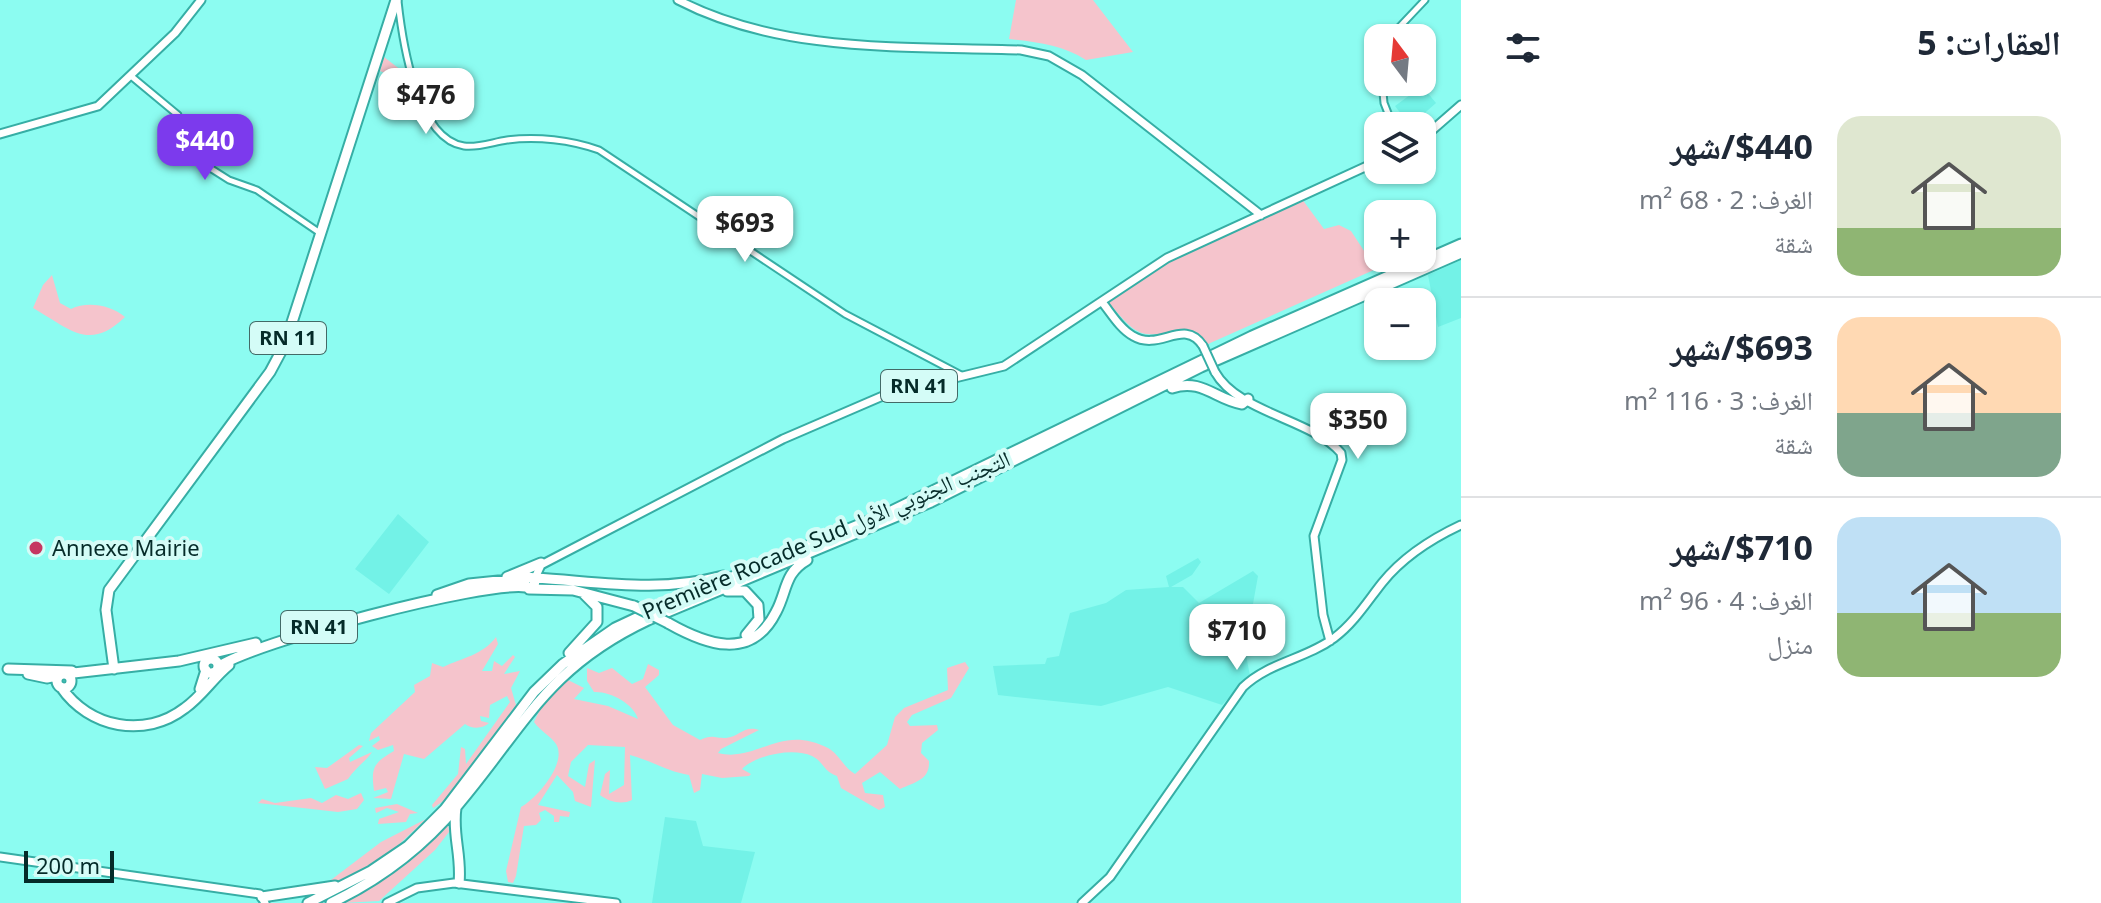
<!DOCTYPE html>
<html lang="ar">
<head>
<meta charset="utf-8">
<style>
  body { margin:0; font-family:"Noto Sans","Noto Naskh Arabic",sans-serif; background:#f6f6f7; color:#1f2937; direction:rtl; height:100vh; display:flex; flex-direction:column; font-size:30px; white-space:nowrap }
  * { box-sizing:border-box; margin:0 }
  p { font-size:26px; color:#747a83 }
  .icon { flex:none; width:44px; height:44px; fill:none; stroke:currentColor; stroke-width:2; stroke-linecap:round; stroke-linejoin:round }
  .map { position:relative; flex:1; overflow:hidden; direction:ltr }
  .sheet { display:flex; flex-direction:column; background:#fff; width:640px }
  .sheet>* { flex:none }
  .needle { width:52px; rotate:344deg }
  .fabs { position:absolute; left:1364px; top:24px; display:grid; gap:16px }
  .fabs a { display:grid; place-items:center; width:72px; height:72px; border-radius:16px; background:#fff; box-shadow:0 2px 6px #0004; font-size:40px }
  .scale { position:absolute; left:24px; bottom:20px; width:90px; box-sizing:border-box; padding-left:8px; border:4px solid #052b29; border-top:0; font-size:22px; line-height:28px; white-space:nowrap; color:#052b29; -webkit-text-stroke:6px #d4fcf7; paint-order:stroke }
  .price { position:absolute; translate:-50% -68px; padding:0 18px; border-radius:16px; background:#fff; color:#222; font-size:26px; line-height:52px; filter:drop-shadow(0 2px 4px #0008) }
  .price::after { content:''; position:absolute; left:50%; top:48px; width:24px; height:18px; margin-left:-12px; background:inherit; clip-path:polygon(0 0,100% 0,50% 100%) }
  .price.selected { background:#7c3aed; color:#fff }
  ul { padding:0; list-style:none }
  li { display:flex; align-items:center; gap:24px; height:200px; padding:0 40px }
  li+li { border-top:2px solid #e0e1e3 }
  li span { display:grid; place-items:center; flex:none; width:224px; height:160px; border-radius:24px; color:#555 }
  li>.icon { margin-inline-start:auto }
  span .icon { width:96px; height:96px; fill:#fffc; stroke-width:1 }
  li b { font-size:34px }
  h2 { display:flex; justify-content:space-between; align-items:center; height:96px; padding:0 40px; font-size:34px }
  main { display:flex; flex:1; min-height:0 }
  .map>svg:first-child { display:block }
  .built { fill:#73f2e7 }
  .green { fill:#f5c4cc }
  .lines { fill:none; stroke-linecap:round; stroke-linejoin:round }
  .minor-casing { stroke:#36aea5; stroke-width:9 }
  .major-casing { stroke:#36aea5; stroke-width:11 }
  .highway-casing { stroke:#36aea5; stroke-width:13 }
  .minor { stroke:#fff; stroke-width:5 }
  .major { stroke:#fff; stroke-width:7 }
  .highway { stroke:#fff; stroke-width:9 }
  .major-bridge-casing { stroke:#36aea5; stroke-width:11; stroke-linecap:butt }
  .highway-bridge-casing { stroke:#36aea5; stroke-width:13; stroke-linecap:butt }
  .major-bridge { stroke:#fff; stroke-width:7 }
  .highway-bridge { stroke:#fff; stroke-width:9 }
  .poi-dot { fill:#c53661; stroke:#d4fcf7; stroke-width:3 }
  .labels { text-anchor:middle; stroke-width:8; stroke-linejoin:round; paint-order:stroke }
  .shield { fill:#d4fcf7; stroke:#436a67; stroke-width:2 }
  .shield-label { font-size:20px; font-weight:bold; fill:#052b29 }
  .street-label { font-size:22px; fill:#052b29; stroke:#d4fcf7 }
  .poi-label { font-size:22px; fill:#052b29; stroke:#d4fcf7; text-anchor:start }
</style>
</head>
<body>
<main>
<section class="sheet">
<h2>العقارات: 5<svg class="icon" aria-label="filters" viewBox="0 0 24 24"><path d="M4 7h16M4 17h16"/><circle cx="9" cy="7" r="2"/><circle cx="15" cy="17" r="2"/></svg></h2>
<ul>
<li><span style="background:linear-gradient(#dfe7d0 70%,#8fb573 0)"><svg class="icon" aria-label="home" viewBox="0 0 24 24"><path d="M3 11l9-7 9 7M6 9v11h12V9"/></svg></span><div><b>$440/شهر</b><p>الغرف: 2 · 68 m²</p><p>شقة</p></div></li>
<li><span style="background:linear-gradient(#ffd9b3 60%,#7fa58c 0)"><svg class="icon" aria-label="home" viewBox="0 0 24 24"><path d="M3 11l9-7 9 7M6 9v11h12V9"/></svg></span><div><b>$693/شهر</b><p>الغرف: 3 · 116 m²</p><p>شقة</p></div></li>
<li><span style="background:linear-gradient(#bfe0f5 60%,#8fb573 0)"><svg class="icon" aria-label="home" viewBox="0 0 24 24"><path d="M3 11l9-7 9 7M6 9v11h12V9"/></svg></span><div><b>$710/شهر</b><p>الغرف: 4 · 96 m²</p><p>منزل</p></div></li>
</ul>
</section>
<div class="map">
<svg width="1461" height="903" viewBox="0 0 1461 903">
  <rect width="100%" height="100%" fill="#8cfcf1"/>
  <!-- built -->
  <path class="built" d="M1422,86L1436,103L1410,126L1395,106Z
    M1461,260V318L1438,327L1428,275Z
    M398,514L429,542L389,594L355,569Z
    M1198,558L1201,562L1192,575L1171,587H1183L1199,603L1253,571L1258,576L1247,637L1243,639L1250,676L1222,705L1168,687L1101,706L998,695L993,666L1045,664L1047,658L1059,656L1070,613L1106,603L1126,590L1169,587L1166,576Z
    M665,817L696,821L703,846L755,852L741,903H652Z"/>
  <!-- green -->
  <path class="green" d="M1016,0H1093L1133,52L1086,60C1063,45 1036,42 1009,39Z
    M384,57L410,77L415,95L408,98L392,90L391,76L380,71Z
    M1302,199L1324,229L1339,225L1351,231L1376,269L1208,344L1183,329C1140,340 1137,336 1108,302L1170,261Z
    M52,275L60,303L71,309C87,301 111,305 125,317C89,352 70,329 33,308L43,285Z
    M496,637L498,644L482,671H492L494,661L502,666L513,655L515,657L504,674L520,671L511,688L516,705L451,796L433,808L432,805L458,774L461,747L465,749L466,764L510,702L507,696L490,705L489,718L480,716L481,721L489,723C483,729 471,729 465,724L424,759L404,754L391,799L373,798L388,792L386,788L374,791C371,768 373,763 394,751L393,745L378,750L372,746L380,740L379,736L369,741L371,733L415,692L414,685L430,676L432,663L443,667C462,658 483,655 496,637Z
    M965,662L969,668L951,698L912,715L907,722L910,726L937,725L938,730L922,743L921,753L929,761C930,780 915,782 900,789L880,772L862,783L865,793L883,795L885,807L879,810L841,788L837,776C824,772 823,761 812,756C793,747 756,755 742,769L751,774L749,776L722,778L702,774L700,790L694,793L689,775C669,772 652,761 630,755L632,800C622,805 609,802 600,795L605,774L610,770L609,794L624,785L625,747L588,745L571,762L568,776L585,787L589,764L595,760L591,807L575,801L573,792L557,775L538,805L570,812L569,817L560,816L559,822H554V816L545,810L539,813L541,820L536,825L524,826L516,876L513,883L508,882L506,871L521,807C536,799 568,763 556,744C551,736 540,731 534,722L545,699L566,679L584,688L574,699L608,706L638,719C634,704 610,691 594,692L587,681V668L599,673L612,668L632,684L643,679L648,664L659,670V675L645,687L673,725L700,740C712,734 714,738 726,738C739,737 744,725 759,730L721,749L718,753C757,763 780,723 828,748C839,754 844,768 855,774L887,745L895,717L904,708L948,690L947,668Z
    M359,745L363,746L349,758L350,762L372,752C367,760 356,767 348,779L325,789L315,767L327,768Z
    M361,793L364,800L357,809L338,812L258,803L262,799L275,803L311,798L322,803L336,795L348,799Z
    M397,804L418,813L410,814L406,822L378,824L379,819L399,812L387,808L376,813L375,808Z
    M426,819L390,853L354,877L323,886L381,842Z
    M448,823L449,832L435,850L379,901L342,903L404,866Z"/>
  <g class="lines">
    <defs>
      <path id="minor" d="M398,1C402,38 416,139 464,146C478,148 493,142 507,140C537,136 571,140 599,150L845,314L963,376
        M1389,38L1425,0
        M131,76L178,115L186,146L199,161L229,180L257,190L320,233
        M1382,82L1384,103L1393,126"/>
      <path id="major" d="M678,0C782,54 907,46 1021,50L1049,56L1082,75L1261,215
        M0,134L98,106L175,33L201,0
        M1422,139L1461,105
        M1102,302C1111,313 1120,329 1133,336C1160,352 1184,317 1203,346
        M1215,372C1238,413 1312,419 1341,453L1342,460L1314,536L1323,615L1330,641
        M535,578L541,565L783,439L885,395L1004,366L1167,258L1378,161
        M0,857L260,894L265,903
        M387,903L417,888L454,883L616,903
        M1082,903L1110,877L1243,687C1269,662 1306,659 1334,638C1354,623 1367,602 1382,583C1403,557 1431,539 1461,525"/>
      <path id="highway" d="M1172,388C1202,378 1216,400 1242,404L1248,399
        M507,577L541,563
        M535,578C601,582 658,593 723,576
        M534,588L535,578L527,577L524,583L529,589L573,590L634,606
        M727,591H745L758,605L759,619L746,635
        M437,595L469,584L526,578
        M668,623C705,644 751,662 776,612C787,592 784,573 807,560
        M569,653L597,622V607L584,594
        M204 666a7 7 0 1 1 14 0a7 7 0 1 1-14 0Z
        M218,667C254,642 483,581 526,587
        M8,669L72,671
        M114,669L106,610L109,590L270,372L285,344L396,0
        M28,674L47,678L60,675
        M65,674L179,661L256,643
        M57 681a7 7 0 1 1 14 0a7 7 0 1 1-14 0Z
        M61,687C89,728 145,739 185,708C202,696 213,678 229,665
        M200,689L206,670
        M456,808C452,834 462,856 459,883
        M262,897L335,886
        M308,903L371,871L408,846L445,809L534,692L563,664L615,628L664,605L885,514L1252,336L1461,244
        M331,903C379,880 422,848 457,806C524,727 546,668 648,620L931,502L1201,367L1461,253"/>
    </defs>
    <!-- minor casing -->
    <use href="#minor" class="minor-casing"/>
    <!-- major casing -->
    <use href="#major" class="major-casing"/>
    <!-- highway casing -->
    <use href="#highway" class="highway-casing"/>
    <!-- minor -->
    <use href="#minor" class="minor"/>
    <!-- major -->
    <use href="#major" class="major"/>
    <!-- highway -->
    <use href="#highway" class="highway"/>
    <defs>
      <path id="major-bridge" d="M1203,346L1215,372"/>
      <path id="highway-bridge" d="M634,606L668,623"/>
    </defs>
    <!-- major-bridge casing -->
    <use href="#major-bridge" class="major-bridge-casing"/>
    <!-- highway-bridge casing -->
    <use href="#highway-bridge" class="highway-bridge-casing"/>
    <!-- major-bridge -->
    <use href="#major-bridge" class="major-bridge"/>
    <!-- highway-bridge -->
    <use href="#highway-bridge" class="highway-bridge"/>
  </g>
  <!-- markers -->
  <circle class="poi-dot" cx="36" cy="548" r="8"/>
  <g class="labels">
    <!-- shield labels -->
    <g class="shield">
      <rect x="250" y="322" width="76" height="32" rx="6"/>
      <rect x="881" y="370" width="76" height="32" rx="6"/>
      <rect x="281" y="611" width="76" height="32" rx="6"/>
    </g>
    <g class="shield-label">
      <text x="288" y="345">RN 11</text>
      <text x="919" y="393">RN 41</text>
      <text x="319" y="634">RN 41</text>
    </g>
    <!-- street labels -->
    <g class="street-label">
      <text transform="translate(826 535) rotate(-23)" y="8">Première Rocade Sud التجنب الجنوبي الأول</text>
    </g>
    <!-- poi labels -->
    <g class="poi-label">
      <text x="52" y="556">Annexe Mairie</text>
    </g>
  </g>
</svg>
<div class="fabs">
<a><svg class="needle" viewBox="-14 -14 28 28"><path d="M0-13l5 13h-10z" fill="#e53935"/><path d="M0 13l5-13h-10z" fill="#747a83"/></svg></a>
<a><svg class="icon" aria-label="layers" viewBox="0 0 24 24"><path d="M12 4l9 5-9 5-9-5zM3 14l9 5 9-5"/></svg></a>
<a>+</a>
<a>−</a>
</div>
<div class="scale">200 m</div>
<b class="price" style="left:426px;top:136px">$476</b>
<b class="price selected" style="left:205px;top:182px">$440</b>
<b class="price" style="left:745px;top:264px">$693</b>
<b class="price" style="left:1358px;top:461px">$350</b>
<b class="price" style="left:1237px;top:672px">$710</b>
</div>
</main>
</body>
</html>
